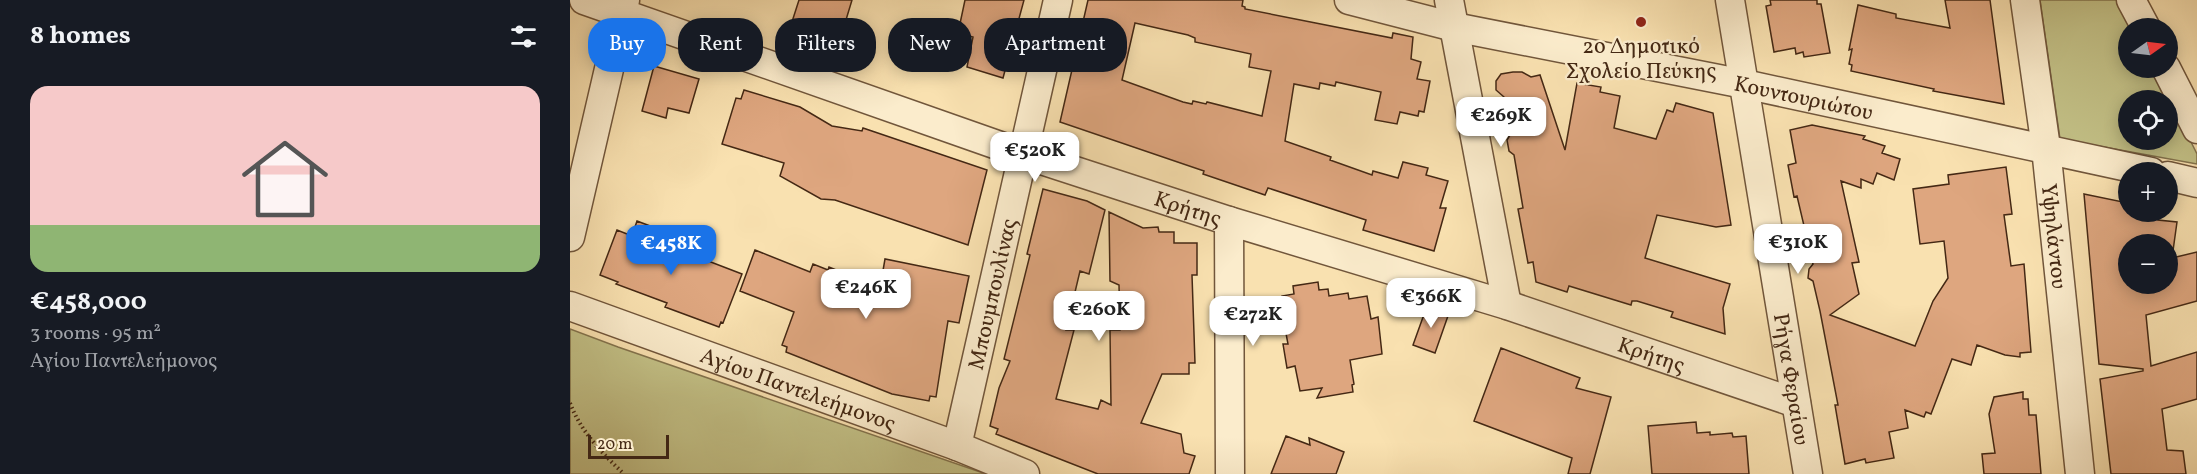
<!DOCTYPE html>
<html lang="en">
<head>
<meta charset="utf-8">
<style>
  body { margin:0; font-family:Vollkorn,serif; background:#242831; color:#f1f3f6; height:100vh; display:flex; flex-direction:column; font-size:22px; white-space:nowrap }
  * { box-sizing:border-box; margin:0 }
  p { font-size:20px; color:#9ea1a6 }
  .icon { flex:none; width:33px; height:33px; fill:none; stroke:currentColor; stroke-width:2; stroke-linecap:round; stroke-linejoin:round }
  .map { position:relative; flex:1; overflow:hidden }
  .sheet { display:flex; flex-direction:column; background:#171b24; width:570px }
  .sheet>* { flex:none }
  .hud { position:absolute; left:18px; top:18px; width:570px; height:54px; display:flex; gap:12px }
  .needle { width:39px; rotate:76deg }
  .buttons { position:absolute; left:1548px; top:18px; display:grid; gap:12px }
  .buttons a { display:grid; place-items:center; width:60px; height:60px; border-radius:50%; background:#171b24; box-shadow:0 3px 15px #0003; font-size:30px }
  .scale { position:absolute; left:18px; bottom:15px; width:81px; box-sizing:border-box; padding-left:6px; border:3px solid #442814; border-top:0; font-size:16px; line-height:21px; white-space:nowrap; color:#442814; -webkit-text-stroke:4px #fbeccc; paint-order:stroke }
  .price { position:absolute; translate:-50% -51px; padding:0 14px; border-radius:12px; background:#fff; color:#222; font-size:20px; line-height:39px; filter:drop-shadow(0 2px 3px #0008) }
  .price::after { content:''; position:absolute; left:50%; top:36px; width:18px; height:14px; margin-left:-9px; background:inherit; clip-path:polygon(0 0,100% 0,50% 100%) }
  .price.current { background:#1a73e8; color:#fff }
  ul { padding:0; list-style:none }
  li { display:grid; align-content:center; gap:12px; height:318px; padding:0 30px }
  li+li { border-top:2px solid #363941 }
  li span { display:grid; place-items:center; height:186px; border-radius:18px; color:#555 }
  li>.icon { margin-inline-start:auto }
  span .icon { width:108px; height:108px; fill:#fffc; stroke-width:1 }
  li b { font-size:26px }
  h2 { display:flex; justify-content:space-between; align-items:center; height:72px; padding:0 30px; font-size:26px }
  .chip { padding:0 21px; border-radius:24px; background:#171b24; box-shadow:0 3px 15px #0003; font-size:21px; line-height:54px }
  .chip.current { background:#1a73e8; color:#fff }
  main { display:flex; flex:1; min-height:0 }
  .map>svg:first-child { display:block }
  .green { fill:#c3c187; stroke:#84744e; stroke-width:1.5; fill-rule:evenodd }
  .building { fill:#dea67f; stroke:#442814; stroke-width:1.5; fill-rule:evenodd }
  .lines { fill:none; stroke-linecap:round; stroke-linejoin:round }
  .minor-casing { stroke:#71563b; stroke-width:31 }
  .path { stroke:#442814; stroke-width:4; stroke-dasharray:1.5 3; stroke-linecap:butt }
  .minor { stroke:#fbeccc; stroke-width:28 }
  .poi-dot { fill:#8f2418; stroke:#fbeccc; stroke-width:2 }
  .labels { text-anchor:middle; stroke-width:4.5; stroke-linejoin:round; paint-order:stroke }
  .poi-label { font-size:22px; fill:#442814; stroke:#fbeccc }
  .street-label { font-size:22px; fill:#442814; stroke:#fbeccc }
</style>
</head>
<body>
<main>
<section class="sheet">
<h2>8 homes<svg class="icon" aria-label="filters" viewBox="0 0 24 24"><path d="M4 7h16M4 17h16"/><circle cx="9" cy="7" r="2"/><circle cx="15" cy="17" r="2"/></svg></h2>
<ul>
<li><span style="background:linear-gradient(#f6c9c9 75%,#8fb573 0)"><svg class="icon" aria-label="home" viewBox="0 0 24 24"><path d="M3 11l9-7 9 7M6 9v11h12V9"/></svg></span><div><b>€458,000</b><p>3 rooms · 95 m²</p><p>Αγίου Παντελεήμονος</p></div></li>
</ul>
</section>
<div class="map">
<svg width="1627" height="474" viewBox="0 0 1627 474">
  <rect width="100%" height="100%" fill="#f9e1b0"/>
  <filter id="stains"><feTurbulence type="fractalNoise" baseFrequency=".00333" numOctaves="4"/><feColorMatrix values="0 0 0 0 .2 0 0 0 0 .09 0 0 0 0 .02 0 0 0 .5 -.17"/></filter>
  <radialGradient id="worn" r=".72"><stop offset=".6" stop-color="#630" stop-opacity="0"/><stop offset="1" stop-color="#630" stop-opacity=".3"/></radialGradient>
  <!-- green -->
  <path class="green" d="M1470,0H1551L1565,28H1558V68H1584L1627,154V164L1490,139ZM1558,100H1598V140H1558Z
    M0,329L48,347L416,474H0Z"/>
  <!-- building -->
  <path class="building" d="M229,0H282L269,43L220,28Z
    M395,0H454L433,78L397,67L403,37L388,33Z
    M518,0H673L672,6L675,7V9L822,38L823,33L843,37L841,59L851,62L847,79L860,81L854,112L849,111L848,116L830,112L827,124L805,120L811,92L766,82L765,86L750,83L749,89L724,84L715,141L761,157L760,160L802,175L803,171L828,178L833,162L858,168L856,175L878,181L870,208H876L864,251L793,230L796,220L698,188L695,195L633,174L634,171L490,122ZM565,23L618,35L625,38V42L681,54L679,67L701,71L692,116L637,102L636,104L623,101L622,104L613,102L552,80Z
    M1200,0H1247V4H1251L1260,53L1234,57L1233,52L1226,54L1225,48L1204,52L1196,6L1201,5Z
    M1375,0H1420L1434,104L1363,91L1364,89L1281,71L1282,65L1279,64L1282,49L1279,50L1288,5L1326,14V18L1380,28Z
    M84,66L129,79L119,113L98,108L96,118L72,111Z
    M943,72H952L961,77L970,75L995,150L1007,83L1031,87L1030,92L1050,96L1044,128L1086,139L1097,110L1103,112L1106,103L1143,113L1161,225L1146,227L1087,215L1075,258L1160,284L1153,308L1155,334L1101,317L1103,312L1067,301H1062L1061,305L999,286L997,292L966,282L963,262L958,263L948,209L953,208L944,155L939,151L937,140L940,135L934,125V97L926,90V81L931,74Z
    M174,90L230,107L262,126L292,131L293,128L417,170L398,245L265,200L251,199L210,176L214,163L152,144L166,98L171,99Z
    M1242,125L1295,136L1293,139L1315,146L1312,153L1330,159L1324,180L1307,173L1303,184L1291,179V188L1271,181L1289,262L1282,263L1289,294L1260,315L1345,346L1363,301L1378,278L1374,241L1350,244L1343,189L1379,184L1378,175L1436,167L1442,214L1434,215L1441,266L1454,264L1461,352L1450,353V357L1435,355L1407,345L1401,365L1382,359L1361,414L1356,412L1354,417L1335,410L1338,428L1319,432L1324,458L1296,463L1295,459L1275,464L1265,405H1268L1250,311L1243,281L1238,278L1239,269L1243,264L1227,196L1224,197L1218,165L1226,163L1220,130Z
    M473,189L517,201L535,210L519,274L510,271L496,330H504L486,399L528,409L531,400L541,405L540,330H550L549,285L540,281L539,212L573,228L588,227L589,232H604V243H627V275H622L625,363H619V374H592L571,423L611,434L614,453L625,456L619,474H528L426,434L428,429L420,426L429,388L440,361L434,359L460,255L457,254Z
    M1514,194L1558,203V212H1588V220L1607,222L1602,258L1627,252V301L1576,315L1581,366L1627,352V399L1592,409L1597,450L1613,451L1616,474H1541L1530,379L1573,371V369L1529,364ZM1558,244H1598V284H1558Z
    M67,221L88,229L83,245L120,254L172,274L153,323L151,322L149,327L95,307L97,303L46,284L48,282L30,275L47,230L62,236Z
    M185,250L240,272L243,264L258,270L259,267L310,288L315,259L399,276L389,323L378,321L366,397L360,396L359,401L322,394L216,352L217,347L212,345L224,312L170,291Z
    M748,282L749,290L758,289L759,296L778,293L779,299L797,296L801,319L808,317L812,354L780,360L784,384L782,385L783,392L747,398L752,388L730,391L725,366L717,368L713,344H718L711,307L714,306L712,296L724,294L723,286Z
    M857,306L879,313L865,353L843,345Z
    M931,348L1010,378L1006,388L1041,397L1020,474H998L1002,458L904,421Z
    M1453,392V399H1458L1459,415H1466L1471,474H1414L1412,454L1425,453L1419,414L1424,397Z
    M1126,422L1127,433L1140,432V435L1162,433L1163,437L1176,436L1179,474H1082L1078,426Z
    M716,436L740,445L739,438L774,452L766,474H701Z"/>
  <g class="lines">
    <defs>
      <g id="minor">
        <path id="s1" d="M14,0L453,154L659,221L937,305L1226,403"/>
        <path id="s2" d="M779,0L884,27L1174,84L1581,172"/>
        <path d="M879,0L937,305"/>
        <path id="s3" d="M1160,0L1238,474"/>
        <path id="s4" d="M1455,0L1476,148L1510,474"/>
        <path d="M1561,0L1576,28"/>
        <path d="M1596,68L1627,129"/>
        <path d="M1598,176L1627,183"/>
        <path d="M659,221L660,474"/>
        <path d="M0,237L55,0"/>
        <path id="s5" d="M0,306L387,446L455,474"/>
        <path id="s6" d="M387,446L488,0"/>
      </g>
    </defs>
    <!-- minor casing -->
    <use href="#minor" class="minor-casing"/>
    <!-- path -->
    <path class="path" d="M0,403C11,432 32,453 54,474"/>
    <!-- minor -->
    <use href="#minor" class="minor"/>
  </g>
  <!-- markers -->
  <circle class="poi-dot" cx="1071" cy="22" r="6"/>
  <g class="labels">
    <!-- poi labels -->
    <g class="poi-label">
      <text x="1071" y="53">2ο Δημοτικό<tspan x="1071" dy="25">Σχολείο Πεύκης</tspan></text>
    </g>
    <!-- street labels -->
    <g class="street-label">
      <text dy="8" stroke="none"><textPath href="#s2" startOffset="465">Κουντουριώτου</textPath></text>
      <text dy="8" stroke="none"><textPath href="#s1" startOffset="639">Κρήτης</textPath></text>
      <text dy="8" stroke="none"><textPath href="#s4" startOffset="238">Υψηλάντου</textPath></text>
      <text dy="8" stroke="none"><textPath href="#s6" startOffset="156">Μπουμπουλίνας</textPath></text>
      <text dy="8" stroke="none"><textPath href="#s1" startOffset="1125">Κρήτης</textPath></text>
      <text dy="8" stroke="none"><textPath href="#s3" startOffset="384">Ρήγα Φεραίου</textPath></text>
      <text dy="8" stroke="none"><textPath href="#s5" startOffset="243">Αγίου Παντελεήμονος</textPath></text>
    </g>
  </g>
  <rect width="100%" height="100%" filter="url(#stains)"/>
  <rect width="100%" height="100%" fill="url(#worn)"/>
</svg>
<div class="buttons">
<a><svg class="needle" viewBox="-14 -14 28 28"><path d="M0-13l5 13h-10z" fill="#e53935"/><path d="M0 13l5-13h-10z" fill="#9ea1a6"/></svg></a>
<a><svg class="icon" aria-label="locate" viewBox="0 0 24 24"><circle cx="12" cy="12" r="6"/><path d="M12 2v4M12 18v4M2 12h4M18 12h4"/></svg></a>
<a>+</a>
<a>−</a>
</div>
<div class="scale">20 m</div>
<b class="price" style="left:931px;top:148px">€269K</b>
<b class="price" style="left:465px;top:183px">€520K</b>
<b class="price" style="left:1228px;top:275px">€310K</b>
<b class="price current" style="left:101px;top:276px">€458K</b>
<b class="price" style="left:296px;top:320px">€246K</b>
<b class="price" style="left:861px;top:329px">€366K</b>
<b class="price" style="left:529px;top:342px">€260K</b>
<b class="price" style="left:683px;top:347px">€272K</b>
<div class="hud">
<a class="chip current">Buy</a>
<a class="chip">Rent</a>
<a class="chip">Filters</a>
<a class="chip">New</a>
<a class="chip">Apartment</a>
</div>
</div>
</main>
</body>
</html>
